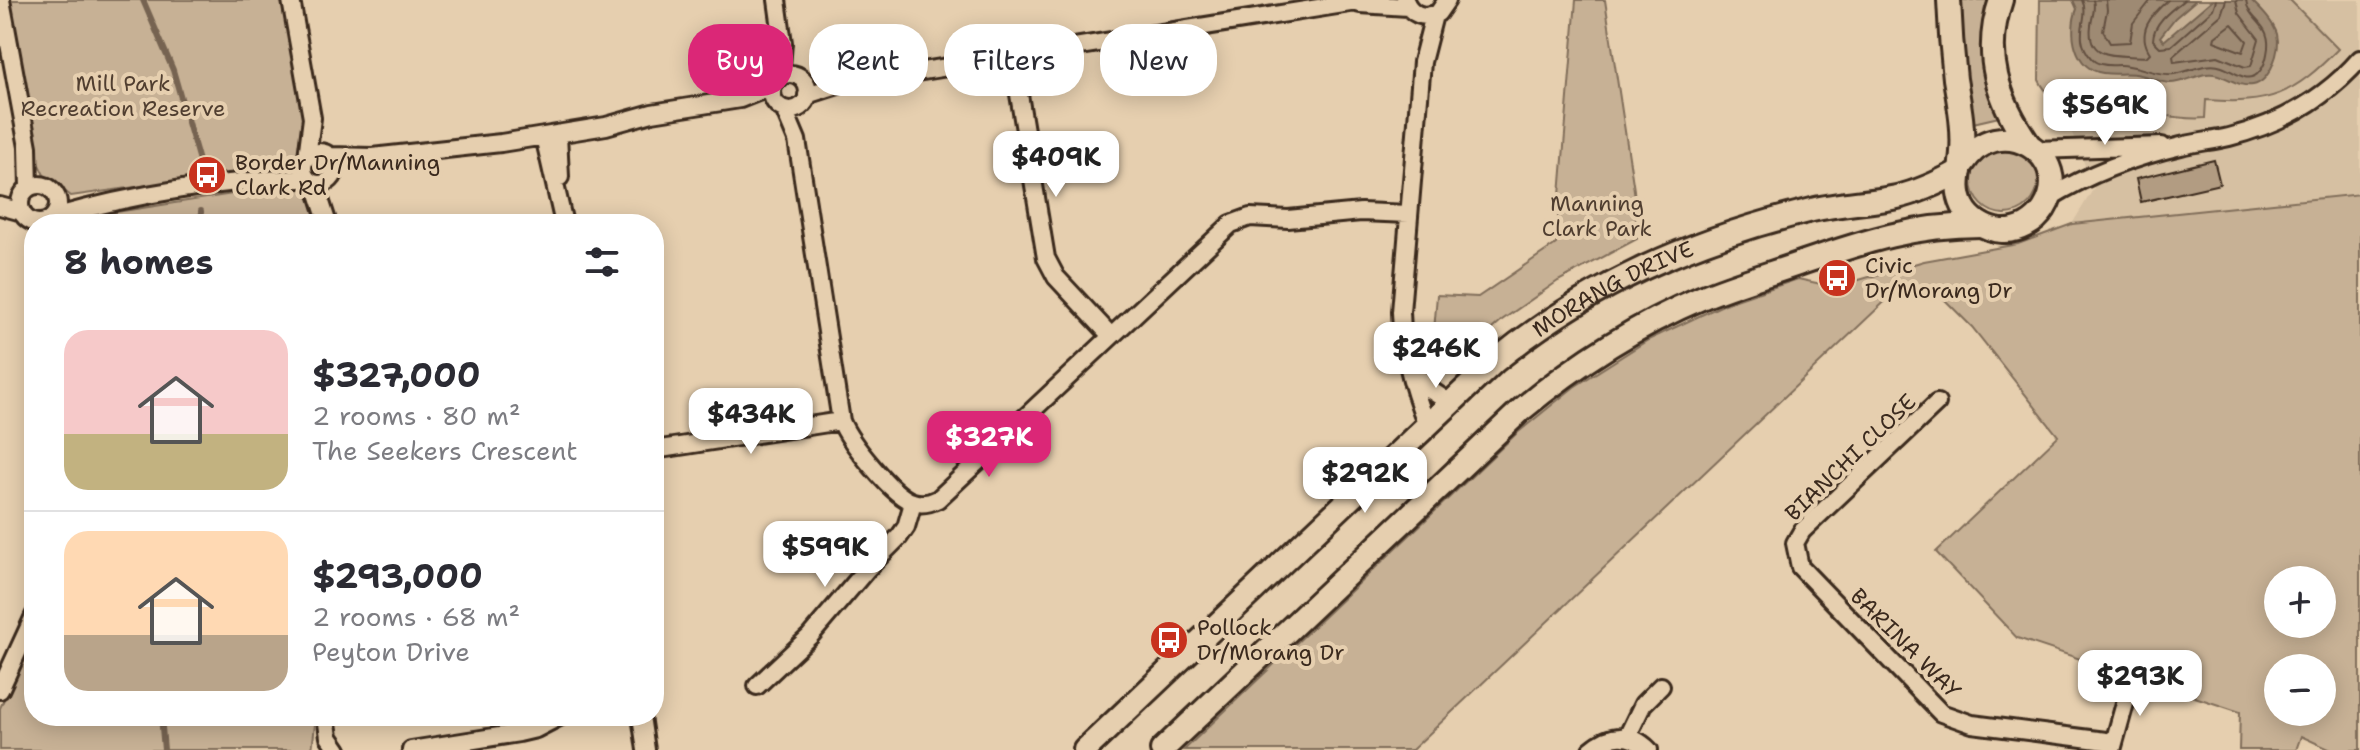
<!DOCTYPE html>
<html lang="en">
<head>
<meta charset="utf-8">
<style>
  body { margin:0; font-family:"Shantell Sans",sans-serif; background:#f2f2f3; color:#2b2b33; height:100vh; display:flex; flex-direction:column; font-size:30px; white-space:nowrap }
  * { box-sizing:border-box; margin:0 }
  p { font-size:26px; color:#7c7c81 }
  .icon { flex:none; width:44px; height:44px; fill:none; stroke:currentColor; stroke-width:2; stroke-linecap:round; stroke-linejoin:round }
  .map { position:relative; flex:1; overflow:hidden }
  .panel { position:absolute; left:24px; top:214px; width:640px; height:512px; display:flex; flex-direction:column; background:#fff; border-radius:32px; box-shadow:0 4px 20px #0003 }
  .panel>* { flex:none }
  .top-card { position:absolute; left:688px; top:24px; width:760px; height:72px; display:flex; gap:16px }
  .tools { position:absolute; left:2264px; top:566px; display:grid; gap:16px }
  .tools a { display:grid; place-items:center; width:72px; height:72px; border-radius:50%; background:#fff; box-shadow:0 4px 20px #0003; font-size:40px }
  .price { position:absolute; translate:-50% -68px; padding:0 18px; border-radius:16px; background:#fff; color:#222; font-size:26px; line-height:52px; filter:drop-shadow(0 2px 4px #0008) }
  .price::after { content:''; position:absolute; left:50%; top:48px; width:24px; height:18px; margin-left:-12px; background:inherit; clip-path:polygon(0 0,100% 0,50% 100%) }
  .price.active { background:#db2777; color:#fff }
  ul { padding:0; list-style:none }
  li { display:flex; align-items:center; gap:24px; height:200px; padding:0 40px }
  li+li { border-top:2px solid #e1e1e2 }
  li span { display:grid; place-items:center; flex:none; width:224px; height:160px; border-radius:24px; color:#555 }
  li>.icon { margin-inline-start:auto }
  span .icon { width:96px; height:96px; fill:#fffc; stroke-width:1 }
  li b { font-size:34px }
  h2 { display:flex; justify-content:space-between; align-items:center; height:96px; padding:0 40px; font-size:34px }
  .pill { padding:0 28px; border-radius:32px; background:#fff; box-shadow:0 4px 20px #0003; font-size:28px; line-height:72px }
  .pill.active { background:#db2777; color:#fff }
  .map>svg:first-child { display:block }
  .built { fill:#d6c0a2 }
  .green { fill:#c7b195; stroke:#816e5a; stroke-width:2; fill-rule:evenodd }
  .water { fill:#9e8a73; stroke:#766451; stroke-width:2 }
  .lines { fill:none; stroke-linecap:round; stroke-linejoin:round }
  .shore { stroke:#635040; stroke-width:2 }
  .stream { stroke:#766451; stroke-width:6 }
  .building { fill:#b29c82; stroke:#3b2a1e; stroke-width:2 }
  .minor-casing { stroke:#3b2a1e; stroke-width:22 }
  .secondary-casing { stroke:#3b2a1e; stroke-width:28 }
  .minor { stroke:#e6cfaf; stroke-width:16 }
  .secondary { stroke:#e6cfaf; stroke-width:22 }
  .labels { text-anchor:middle; stroke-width:8; stroke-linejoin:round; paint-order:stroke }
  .park-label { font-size:22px; fill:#503e30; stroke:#e6cfaf }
  .poi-label { font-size:22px; fill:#3b2a1e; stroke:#e6cfaf; text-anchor:start }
  .street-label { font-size:22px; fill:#3b2a1e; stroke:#e6cfaf }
</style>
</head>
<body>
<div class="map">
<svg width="2360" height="750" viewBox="0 0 2360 750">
  <rect width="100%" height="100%" fill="#e6cfaf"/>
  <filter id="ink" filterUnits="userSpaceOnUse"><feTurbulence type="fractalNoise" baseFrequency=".0125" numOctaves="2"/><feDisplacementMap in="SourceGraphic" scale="16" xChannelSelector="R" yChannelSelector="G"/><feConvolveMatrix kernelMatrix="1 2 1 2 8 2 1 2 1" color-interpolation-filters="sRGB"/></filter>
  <g filter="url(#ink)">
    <!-- built -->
    <path class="built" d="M2290,0H2360V194L2072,224L2094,188L2060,103L2073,112L2084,114L2119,111L2184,120L2206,100L2240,102L2262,100L2290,90L2318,69L2337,49Z"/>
    <!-- green -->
    <path class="green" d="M8,0H284C289,28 310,120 304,142C299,161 281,165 265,169L71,196L44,175L38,163Z
      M1576,0H1605L1634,190L1637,239L1558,281L1502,320L1445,371L1433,343L1437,295L1478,297L1556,244Z
      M1959,0H1992L1991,97L1999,117L1973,123L1962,57Z
      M2040,0H2290L2338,49C2293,95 2270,105 2206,100L2205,118C2176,121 2148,110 2119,111C2104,111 2090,117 2075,112C2061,107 2045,93 2039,80Z
      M1972 181a33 33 0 1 1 66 0a33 33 0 1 1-66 0Z
      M285,186C317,188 311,197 320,224H61L71,219Z
      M2360,194V750H2331L2301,736L2296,750H2239L2240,712L2017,638L1936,552L2058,436L1972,327L1941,296L1898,289L1412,750H1184L1516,434L1574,387L1648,340L1727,303L1798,279L1835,287L1924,261L2018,244L2072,224ZM2278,580H2322V624H2278ZM2278,668H2322V712H2278Z
      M34,633V716H316L312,750H0V708Z"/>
    <!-- water -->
    <path class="water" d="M2073,0H2196L2175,18L2160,37L2164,41L2212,0H2251C2260,9 2273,21 2277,34C2281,50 2270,82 2253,85C2235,88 2223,71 2206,74C2194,76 2182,83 2170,83C2160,83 2150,77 2140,75C2128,72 2116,75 2103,73C2074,69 2068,31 2077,9Z"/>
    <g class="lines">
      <!-- shore -->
      <path class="shore" d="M2082,0C2091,18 2071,35 2091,58C2095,62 2095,62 2101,64C2108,66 2113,65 2120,65C2138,65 2156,76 2174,74C2189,72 2207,61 2222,67C2234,71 2249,86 2260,71C2264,66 2266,60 2267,54C2274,23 2248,22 2246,0
        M2093,0C2096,10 2092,15 2091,25C2086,63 2122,54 2146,57L2150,53C2136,32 2151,15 2168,0
        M2106,0L2107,10L2103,31L2110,43L2130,42L2133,23L2151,0
        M2184,0C2171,10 2153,23 2153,40L2160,47L2171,46L2213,9L2216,0
        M2226,0L2221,15L2173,56L2174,62L2218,56L2245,67L2251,66L2259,39L2239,13L2236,0
        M2232,24L2247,41L2243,52L2214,41L2215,37Z"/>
      <!-- stream -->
      <path class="stream" d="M143,0L173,70L199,161
        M201,211V224
        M161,716L164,750"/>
    </g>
    <!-- building -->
    <path class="building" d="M2214,160L2220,184L2141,202L2136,179Z"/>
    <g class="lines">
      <defs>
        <path id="minor" d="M1,0L28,147L29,188
          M291,0L312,118L307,157
          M777,0L783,43L780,78
          M1405,0C1411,15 1423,19 1438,13L1447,0
          M1360,4L1408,7
          M1013,58L1046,258L1056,277L1111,336
          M772 92a18 18 0 1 1 36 0a18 18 0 1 1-36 0Z
          M807,95L841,84L1369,0
          M784,109L797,140L841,421C849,441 893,497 913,502C922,505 930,503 938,499L1231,224L1250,217L1288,219L1361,212L1409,214
          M558,134L560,177
          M544,136L564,224
          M2035,150L2162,146
          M303 168a16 16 0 1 1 32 0a16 16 0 1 1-32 0Z
          M330,156L372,157L501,143L606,126L652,113L740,99L773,86
          M315,184L328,224
          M20 204a19 19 0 1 1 38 0a19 19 0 1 1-38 0Z
          M2049,198C2090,173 2133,157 2181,146C2197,142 2213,141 2229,137C2281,124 2325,99 2360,59
          M0,206L22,212
          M54,217C131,195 228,178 307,179
          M1411,368L1432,391L1450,403
          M1937,403L1802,531L1795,543L1800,567L1941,713L1972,724L2114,742
          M1427,425C1413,389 1402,350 1401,312L1422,62L1434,15
          M654,450L841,421
          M757,686L810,636L867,569L899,537L906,527L913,503
          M0,690L34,616
          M326,716L329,737L338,750
          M641,716L646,750
          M1627,737L1643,704L1661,686
          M411,750L519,733L536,729L561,716
          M1591,750C1610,733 1631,732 1649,750
          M2112,750L2132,678"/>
        <g id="secondary">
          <path d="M1949,0C1950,27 1952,53 1955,79C1959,103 1964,128 1962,152C1961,171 1954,188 1963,206C1970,220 1986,230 2002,231C2019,232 2035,223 2044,209C2077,156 1998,107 1962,165"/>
          <path d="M2001,0C1982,55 1998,100 2029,145"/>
          <path id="s1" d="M1085,750L1494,362C1590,284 1693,239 1812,210C1840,203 1869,203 1897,197C1919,192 1940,182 1960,171"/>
          <path d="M1162,750L1521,410C1575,365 1635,326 1701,298C1734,284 1770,274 1804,262C1866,241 1914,225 1981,225"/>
        </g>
      </defs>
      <!-- minor casing -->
      <use href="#minor" class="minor-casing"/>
      <!-- secondary casing -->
      <use href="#secondary" class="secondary-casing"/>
      <!-- minor -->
      <use href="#minor" class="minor"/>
      <!-- secondary -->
      <use href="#secondary" class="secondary"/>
    </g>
  </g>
  <!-- icons -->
  <defs>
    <symbol id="bus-disc" viewBox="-11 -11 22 22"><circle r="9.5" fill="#c8321e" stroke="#e6cfaf"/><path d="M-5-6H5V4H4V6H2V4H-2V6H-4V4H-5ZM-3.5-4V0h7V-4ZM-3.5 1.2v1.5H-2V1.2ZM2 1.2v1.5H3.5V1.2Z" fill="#fff"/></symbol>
  </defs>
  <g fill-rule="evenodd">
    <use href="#bus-disc" x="185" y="153" width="44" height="44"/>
    <use href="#bus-disc" x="1815" y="256" width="44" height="44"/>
    <use href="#bus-disc" x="1147" y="618" width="44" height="44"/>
  </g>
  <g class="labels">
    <!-- park labels -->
    <g class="park-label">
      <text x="123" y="91">Mill Park<tspan x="123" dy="25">Recreation Reserve</tspan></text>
      <text x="1597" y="211">Manning<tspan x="1597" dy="25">Clark Park</tspan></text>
    </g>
    <!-- poi labels -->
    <g class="poi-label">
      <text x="235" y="170">Border Dr/Manning<tspan x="235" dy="25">Clark Rd</tspan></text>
      <text x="1865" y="273">Civic<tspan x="1865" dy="25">Dr/Morang Dr</tspan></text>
      <text x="1197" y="635">Pollock<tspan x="1197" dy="25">Dr/Morang Dr</tspan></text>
    </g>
    <!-- street labels -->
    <g class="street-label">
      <text dy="8" stroke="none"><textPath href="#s1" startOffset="704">MORANG DRIVE</textPath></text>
      <text transform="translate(1850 457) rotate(-44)" y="8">BIANCHI CLOSE</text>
      <text transform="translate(1906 643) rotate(45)" y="8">BARINA WAY</text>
    </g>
  </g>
</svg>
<div class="tools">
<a>+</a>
<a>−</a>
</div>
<b class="price" style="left:2105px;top:147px">$569K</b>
<b class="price" style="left:1056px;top:199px">$409K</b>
<b class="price" style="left:1436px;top:390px">$246K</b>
<b class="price" style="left:751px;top:456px">$434K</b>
<b class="price active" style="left:989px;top:479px">$327K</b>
<b class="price" style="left:1365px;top:515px">$292K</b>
<b class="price" style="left:825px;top:589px">$599K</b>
<b class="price" style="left:2140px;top:718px">$293K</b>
<div class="top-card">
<a class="pill active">Buy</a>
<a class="pill">Rent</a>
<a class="pill">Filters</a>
<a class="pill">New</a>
</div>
<section class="panel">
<h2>8 homes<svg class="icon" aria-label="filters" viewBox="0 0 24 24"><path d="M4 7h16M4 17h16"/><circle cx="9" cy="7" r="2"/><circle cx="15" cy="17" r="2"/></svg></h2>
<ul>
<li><span style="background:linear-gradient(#f6c9c9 65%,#c2b280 0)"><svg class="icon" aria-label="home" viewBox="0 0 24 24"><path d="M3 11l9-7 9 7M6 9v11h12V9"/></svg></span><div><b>$327,000</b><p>2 rooms · 80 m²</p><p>The Seekers Crescent</p></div></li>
<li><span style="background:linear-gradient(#ffd9b3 65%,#b9a48a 0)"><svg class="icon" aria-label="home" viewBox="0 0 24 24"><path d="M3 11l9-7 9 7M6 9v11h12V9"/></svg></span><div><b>$293,000</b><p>2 rooms · 68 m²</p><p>Peyton Drive</p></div></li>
</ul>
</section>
</div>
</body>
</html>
